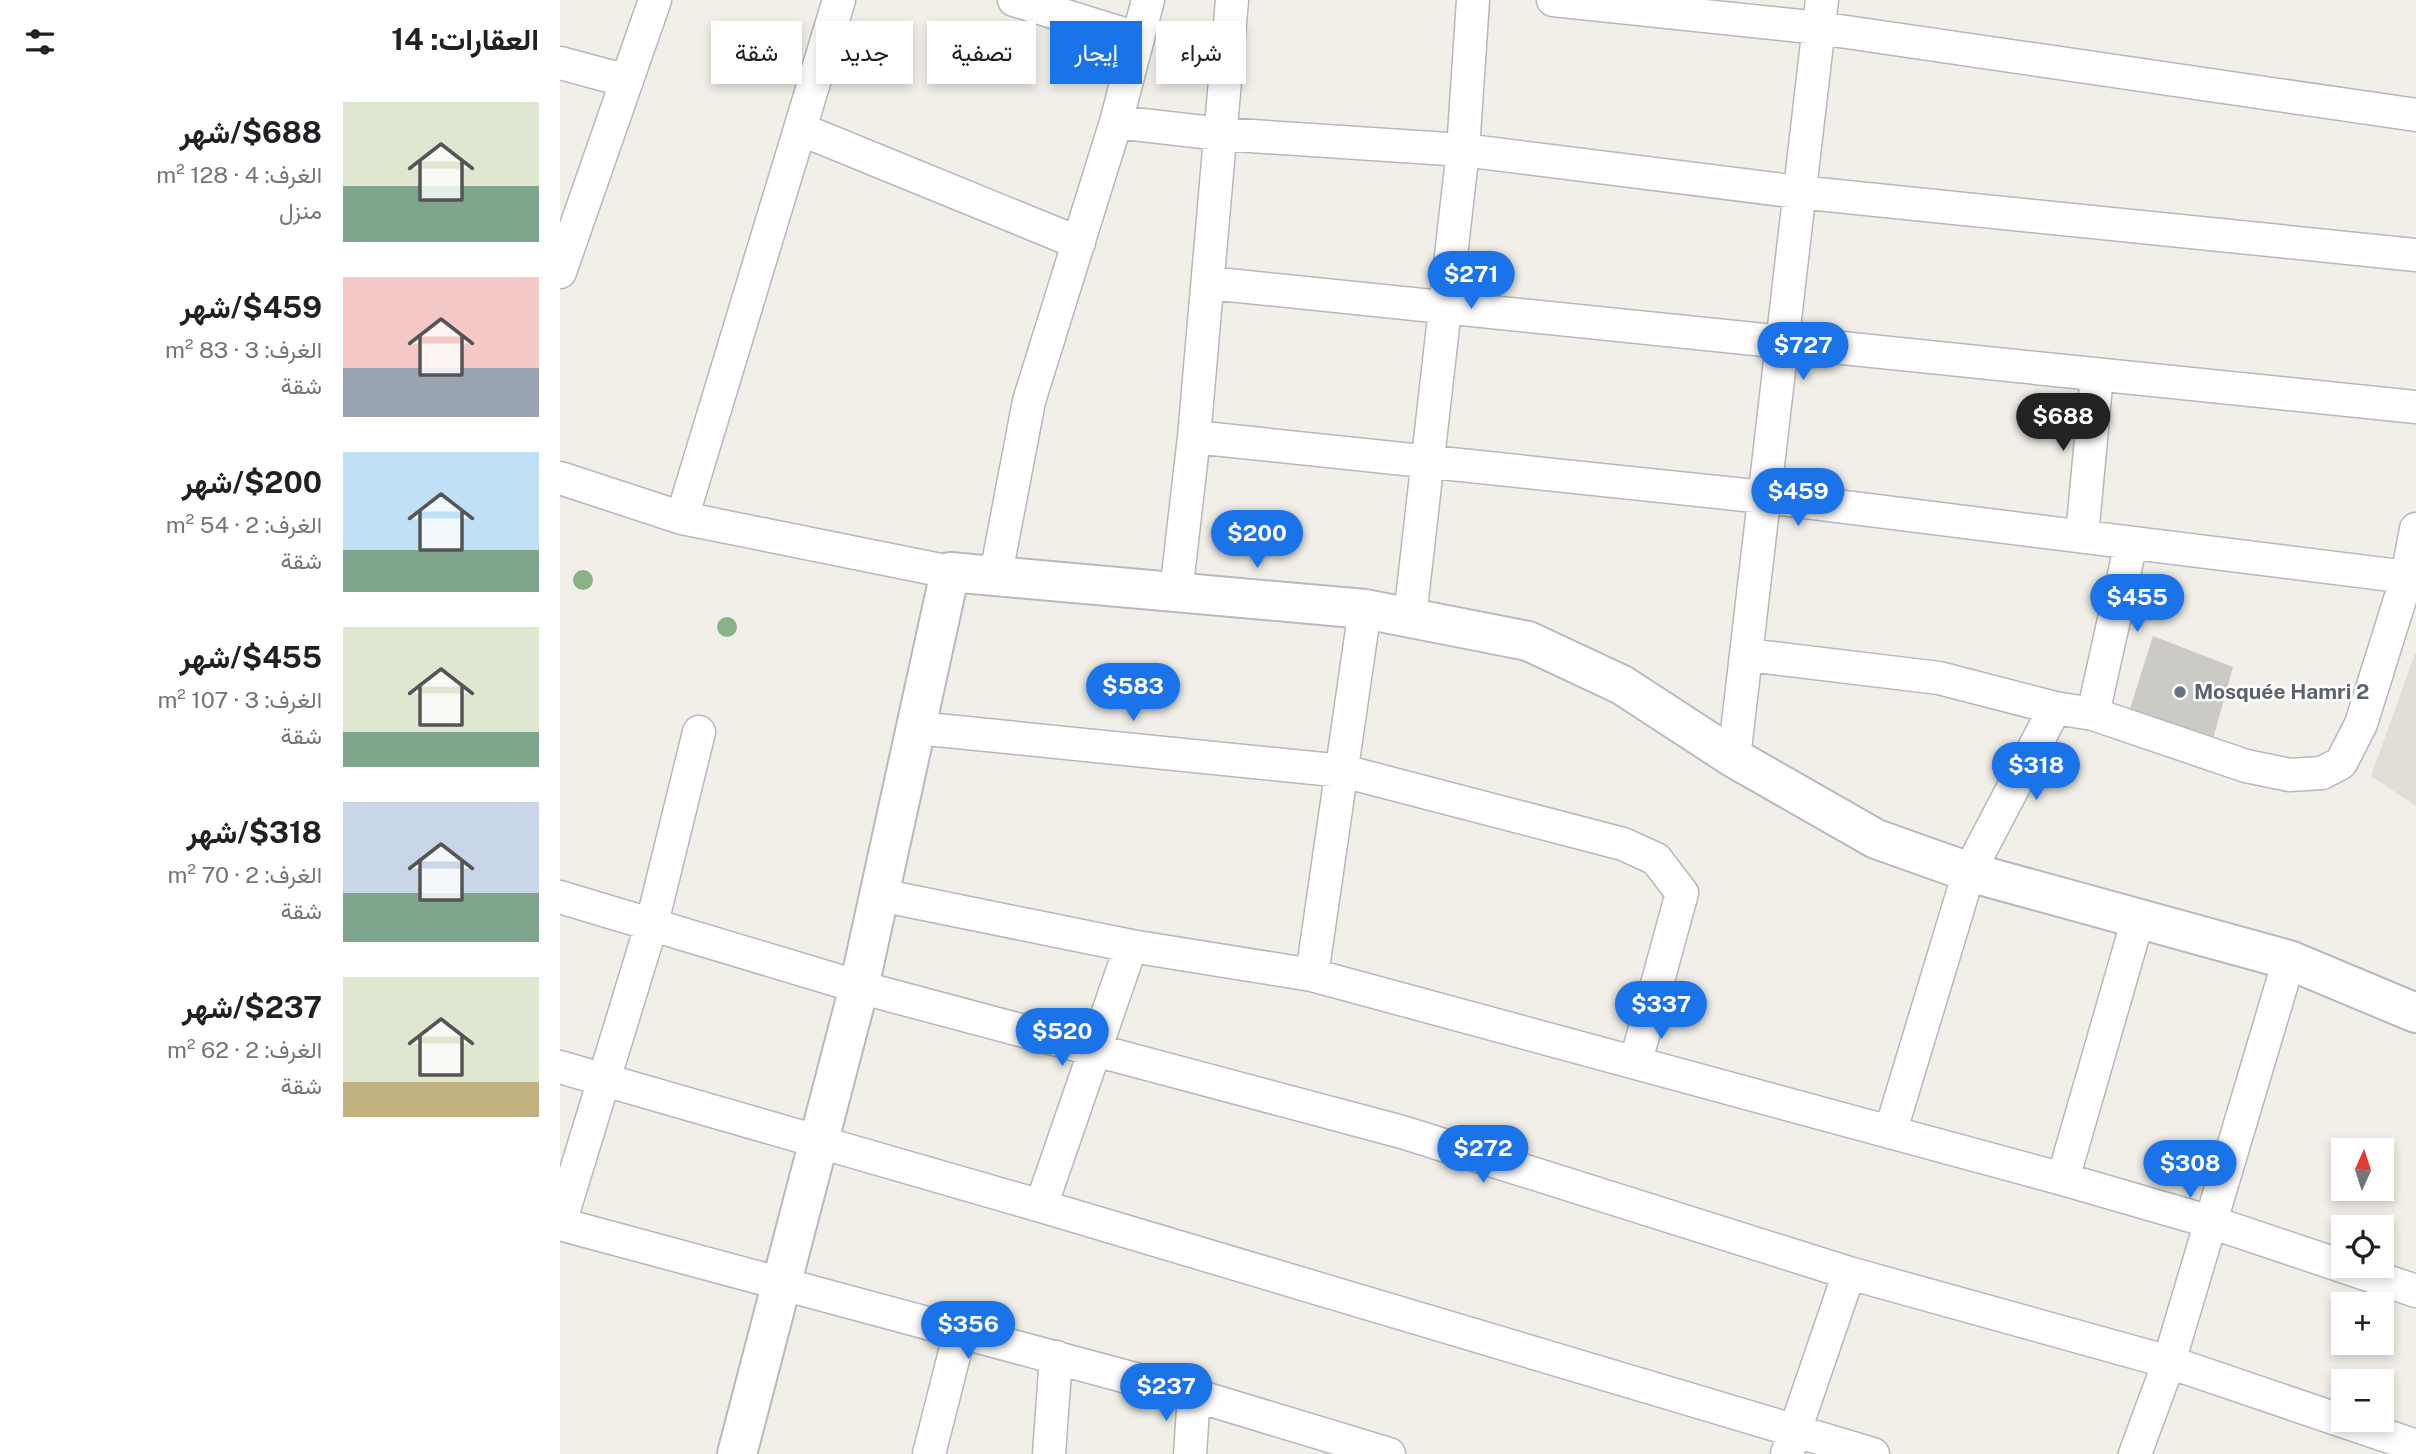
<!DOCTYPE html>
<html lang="ar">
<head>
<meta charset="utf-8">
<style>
  body { margin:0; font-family:"Public Sans",Vazirmatn,sans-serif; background:#f6f6f6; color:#202124; direction:rtl; height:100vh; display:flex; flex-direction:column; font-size:26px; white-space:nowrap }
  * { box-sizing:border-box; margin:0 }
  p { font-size:23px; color:#757577 }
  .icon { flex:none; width:38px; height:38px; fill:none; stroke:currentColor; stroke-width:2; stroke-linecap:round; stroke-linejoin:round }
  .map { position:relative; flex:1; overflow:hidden; direction:ltr }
  .side { display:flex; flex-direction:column; background:#fff; width:560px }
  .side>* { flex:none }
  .banner { position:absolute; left:21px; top:21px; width:665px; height:63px; direction:rtl; display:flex; gap:14px }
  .needle { width:46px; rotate:3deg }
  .tools { position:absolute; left:1771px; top:1138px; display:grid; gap:14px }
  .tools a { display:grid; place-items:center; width:63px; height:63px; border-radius:0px; background:#fff; box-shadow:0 4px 10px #0003; font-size:35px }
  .price { position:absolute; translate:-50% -60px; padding:0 16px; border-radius:24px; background:#1a73e8; color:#fff; font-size:23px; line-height:46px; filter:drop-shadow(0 2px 4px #0008) }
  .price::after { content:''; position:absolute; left:50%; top:42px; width:21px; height:16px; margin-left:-10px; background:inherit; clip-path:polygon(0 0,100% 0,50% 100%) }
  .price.active { background:#222; color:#fff }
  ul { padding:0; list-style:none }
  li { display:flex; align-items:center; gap:21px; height:175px; padding:0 21px }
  li span { display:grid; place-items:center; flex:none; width:196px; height:140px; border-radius:0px; color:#555 }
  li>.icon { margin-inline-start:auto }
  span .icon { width:84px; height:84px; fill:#fffc; stroke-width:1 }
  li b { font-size:30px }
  h2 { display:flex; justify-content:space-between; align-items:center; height:84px; padding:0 21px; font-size:30px }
  .pill { padding:0 24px; border-radius:0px; background:#fff; box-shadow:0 4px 10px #0003; font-size:24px; line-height:63px }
  .pill.active { background:#1a73e8; color:#fff }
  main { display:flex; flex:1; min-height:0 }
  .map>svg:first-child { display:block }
  .education { fill:#e1ded6 }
  .building { fill:#cccac5 }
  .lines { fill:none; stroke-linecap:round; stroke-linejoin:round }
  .street-casing { stroke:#b5b8bc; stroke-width:35 }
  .secondary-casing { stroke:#b6babf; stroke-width:42 }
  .street { stroke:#fff; stroke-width:32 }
  .secondary { stroke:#fff; stroke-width:38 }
  .tree { fill:#89b387 }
  .worship-dot { fill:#6b7280; stroke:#fff; stroke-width:2.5 }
  .labels { text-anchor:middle; stroke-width:5; stroke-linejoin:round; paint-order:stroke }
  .worship-label { font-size:21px; font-weight:bold; fill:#5b616d; stroke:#fff; text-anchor:start }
</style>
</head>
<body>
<main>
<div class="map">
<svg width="1856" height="1454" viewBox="0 0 1856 1454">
  <rect width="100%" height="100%" fill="#f1efe8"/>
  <!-- education -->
  <path class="education" d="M1855,654H1856V806L1811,776Z"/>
  <!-- building -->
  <path class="building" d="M1593,636L1673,667L1650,750L1567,718Z"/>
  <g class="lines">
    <defs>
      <path id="street" d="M454,0L577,38
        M993,0L1259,28L1856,115
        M0,63L67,81
        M556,122L661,134L903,150L1238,192L1856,255
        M240,129L519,243
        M0,272L95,0
        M649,283L1856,407
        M634,437L1204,497L1847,577
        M0,478L122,518L390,572
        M122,518L279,0
        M1522,536L1537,375
        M436,574L469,401L556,122L588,0
        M616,593L634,437L672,0
        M850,617L903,150L913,0
        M1188,655L1379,678L1495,708L1533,714L1686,766L1730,775L1762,773L1781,763L1801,724L1847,577L1856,529
        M1533,714L1571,543
        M357,728L783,771L1063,844L1096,859L1122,893L1076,1061
        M1174,758L1262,0
        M320,895L571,946L752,975L1503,1179L1651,1222L1856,1291
        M0,897L299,987L842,1132L1289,1273L1609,1362L1856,1446
        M752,975L805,609
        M0,1067L481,1206L1313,1454
        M1331,1130L1409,872L1495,708
        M1503,1179L1578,919
        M481,1206L571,946
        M0,1223L92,923L139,732
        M0,1224L634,1395L829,1454
        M369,1454L400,1332
        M489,1454L496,1357
        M630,1454L634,1395
        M1227,1454L1289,1273
        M1575,1454L1609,1362L1729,960"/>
      <path id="secondary" d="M177,1454L299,987L390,572L805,609L968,641L1062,685L1174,758L1316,839L1409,872L1729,960L1856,1013"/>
    </defs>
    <!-- street casing -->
    <use href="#street" class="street-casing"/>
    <!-- secondary casing -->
    <use href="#secondary" class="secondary-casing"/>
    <!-- street -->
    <use href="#street" class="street"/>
    <!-- secondary -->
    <use href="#secondary" class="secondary"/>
  </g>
  <!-- trees -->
  <g class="tree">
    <circle cx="23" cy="580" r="10"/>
    <circle cx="167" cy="627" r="10"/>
  </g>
  <!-- markers -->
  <circle class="worship-dot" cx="1620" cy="692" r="7"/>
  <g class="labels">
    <!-- worship labels -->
    <g class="worship-label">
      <text x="1634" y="699">Mosquée Hamri 2</text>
    </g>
  </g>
</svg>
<div class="tools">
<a><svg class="needle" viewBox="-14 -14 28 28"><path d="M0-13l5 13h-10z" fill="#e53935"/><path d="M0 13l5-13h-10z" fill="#757577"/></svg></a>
<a><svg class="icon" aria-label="locate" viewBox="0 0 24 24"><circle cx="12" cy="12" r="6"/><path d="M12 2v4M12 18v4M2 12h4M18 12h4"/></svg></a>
<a>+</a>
<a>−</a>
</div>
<b class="price" style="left:911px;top:311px">$271</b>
<b class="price" style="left:1243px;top:382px">$727</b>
<b class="price active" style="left:1503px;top:453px">$688</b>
<b class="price" style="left:1238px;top:528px">$459</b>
<b class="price" style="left:697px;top:570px">$200</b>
<b class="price" style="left:1577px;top:634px">$455</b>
<b class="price" style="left:573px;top:723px">$583</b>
<b class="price" style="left:1476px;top:802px">$318</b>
<b class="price" style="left:1101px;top:1041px">$337</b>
<b class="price" style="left:502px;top:1068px">$520</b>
<b class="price" style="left:923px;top:1185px">$272</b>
<b class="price" style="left:1630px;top:1200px">$308</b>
<b class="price" style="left:408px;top:1361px">$356</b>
<b class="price" style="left:606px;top:1423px">$237</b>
<div class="banner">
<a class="pill">شراء</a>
<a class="pill active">إيجار</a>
<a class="pill">تصفية</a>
<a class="pill">جديد</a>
<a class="pill">شقة</a>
</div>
</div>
<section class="side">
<h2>العقارات: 14<svg class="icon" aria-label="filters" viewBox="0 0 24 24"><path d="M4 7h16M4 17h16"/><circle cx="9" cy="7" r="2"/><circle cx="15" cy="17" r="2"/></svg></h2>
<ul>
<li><span style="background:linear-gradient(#dfe7d0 60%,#7fa58c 0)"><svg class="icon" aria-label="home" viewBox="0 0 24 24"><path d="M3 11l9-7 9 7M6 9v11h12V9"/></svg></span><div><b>$688/شهر</b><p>الغرف: 4 · 128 m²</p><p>منزل</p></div></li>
<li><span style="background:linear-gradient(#f6c9c9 65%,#9aa5b1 0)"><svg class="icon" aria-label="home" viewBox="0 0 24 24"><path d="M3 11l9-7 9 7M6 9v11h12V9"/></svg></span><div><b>$459/شهر</b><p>الغرف: 3 · 83 m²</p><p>شقة</p></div></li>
<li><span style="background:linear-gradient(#bfe0f5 70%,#7fa58c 0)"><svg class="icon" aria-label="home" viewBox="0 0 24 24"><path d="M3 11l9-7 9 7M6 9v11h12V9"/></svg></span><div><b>$200/شهر</b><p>الغرف: 2 · 54 m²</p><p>شقة</p></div></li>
<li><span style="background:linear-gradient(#dfe7d0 75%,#7fa58c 0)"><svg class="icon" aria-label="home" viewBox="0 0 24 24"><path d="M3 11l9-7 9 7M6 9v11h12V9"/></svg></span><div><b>$455/شهر</b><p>الغرف: 3 · 107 m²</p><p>شقة</p></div></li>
<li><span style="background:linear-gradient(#c9d6e8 65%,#7fa58c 0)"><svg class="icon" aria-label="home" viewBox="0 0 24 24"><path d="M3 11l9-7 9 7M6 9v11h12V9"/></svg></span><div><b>$318/شهر</b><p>الغرف: 2 · 70 m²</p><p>شقة</p></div></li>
<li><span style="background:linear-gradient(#dfe7d0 75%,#c2b280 0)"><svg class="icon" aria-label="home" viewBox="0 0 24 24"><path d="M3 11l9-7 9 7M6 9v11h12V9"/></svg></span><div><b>$237/شهر</b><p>الغرف: 2 · 62 m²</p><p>شقة</p></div></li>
</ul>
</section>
</main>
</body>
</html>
